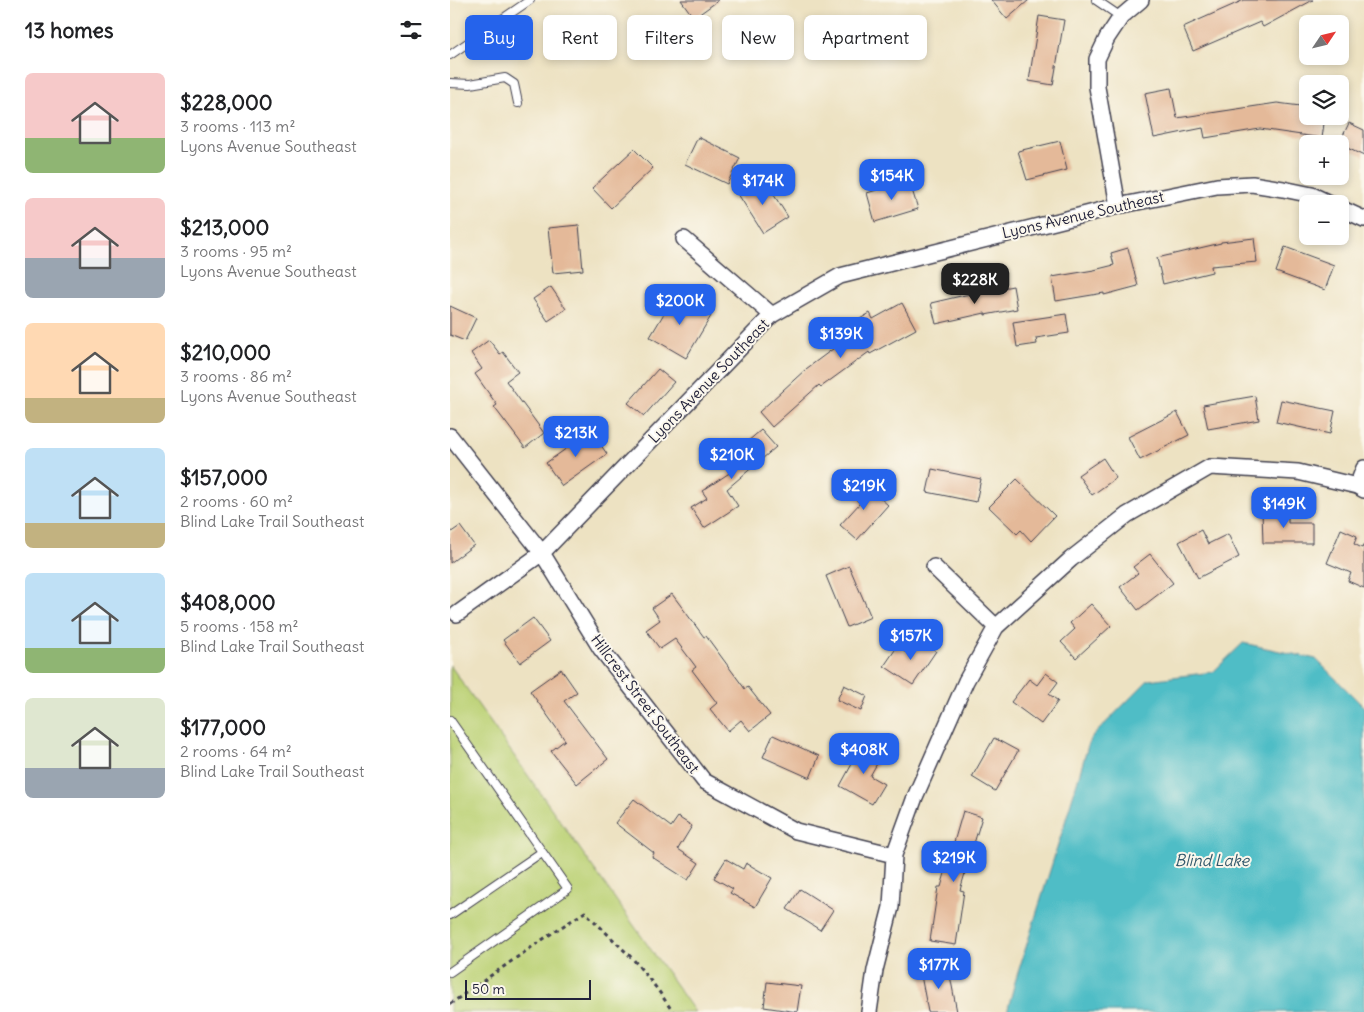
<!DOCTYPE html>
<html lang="en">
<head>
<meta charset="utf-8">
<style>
  body { margin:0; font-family:Delius,sans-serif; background:#f6f6f6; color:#202124; height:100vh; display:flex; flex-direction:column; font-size:19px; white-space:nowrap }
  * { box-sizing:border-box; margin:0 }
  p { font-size:16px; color:#757577 }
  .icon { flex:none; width:28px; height:28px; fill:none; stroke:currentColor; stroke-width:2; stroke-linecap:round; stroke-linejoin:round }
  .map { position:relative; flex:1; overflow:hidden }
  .drawer { display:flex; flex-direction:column; background:#fff; width:450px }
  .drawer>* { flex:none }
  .hud { position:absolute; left:15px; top:15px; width:475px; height:45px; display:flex; gap:10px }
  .needle { width:32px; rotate:55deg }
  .buttons { position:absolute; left:849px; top:15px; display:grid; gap:10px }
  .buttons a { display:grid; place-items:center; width:50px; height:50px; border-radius:8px; background:#fff; box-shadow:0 2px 8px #0003; font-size:25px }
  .scale { position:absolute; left:15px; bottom:12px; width:126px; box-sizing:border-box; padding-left:5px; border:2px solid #22223b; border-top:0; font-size:14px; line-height:18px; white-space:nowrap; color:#22223b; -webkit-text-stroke:4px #fbf7ec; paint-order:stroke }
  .price { position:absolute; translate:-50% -42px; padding:0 11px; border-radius:10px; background:#2563eb; color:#fff; font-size:16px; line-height:32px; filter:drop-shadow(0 1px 2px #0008) }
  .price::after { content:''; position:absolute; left:50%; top:30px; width:15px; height:11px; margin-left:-8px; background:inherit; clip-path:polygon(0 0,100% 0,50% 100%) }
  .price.on { background:#222; color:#fff }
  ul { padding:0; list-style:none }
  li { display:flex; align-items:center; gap:15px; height:125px; padding:0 25px }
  li span { display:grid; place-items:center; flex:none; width:140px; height:100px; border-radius:8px; color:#555 }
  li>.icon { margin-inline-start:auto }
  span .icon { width:60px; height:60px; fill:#fffc; stroke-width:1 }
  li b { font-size:21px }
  h2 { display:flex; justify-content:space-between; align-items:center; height:60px; padding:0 25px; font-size:21px }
  .pill { padding:0 18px; border-radius:8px; background:#fff; box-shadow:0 2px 8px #0003; font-size:18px; line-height:45px }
  .pill.on { background:#2563eb; color:#fff }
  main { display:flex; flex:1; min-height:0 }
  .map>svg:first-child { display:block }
  .green { fill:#bbd175; stroke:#6e7a58 }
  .water { fill:#4fbdc6; stroke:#387080 }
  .building { fill:#e4b999 }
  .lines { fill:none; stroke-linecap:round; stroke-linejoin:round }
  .lane-casing { stroke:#403f4f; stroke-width:10 }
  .street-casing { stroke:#403f4f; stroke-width:18 }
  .path { stroke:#403f4f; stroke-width:3; stroke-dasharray:4 4; stroke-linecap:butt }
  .lane { stroke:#fff; stroke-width:8 }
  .street { stroke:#fff; stroke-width:15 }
  .labels { text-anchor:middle; stroke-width:4; stroke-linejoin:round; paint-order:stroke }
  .street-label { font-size:15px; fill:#22223b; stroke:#fbf7ec }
  .water-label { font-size:16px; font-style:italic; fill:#32586c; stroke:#fbf7ec }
</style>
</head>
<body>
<main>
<section class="drawer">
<h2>13 homes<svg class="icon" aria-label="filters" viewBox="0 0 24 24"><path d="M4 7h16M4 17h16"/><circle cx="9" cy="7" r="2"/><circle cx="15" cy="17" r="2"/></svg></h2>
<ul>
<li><span style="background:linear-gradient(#f6c9c9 65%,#8fb573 0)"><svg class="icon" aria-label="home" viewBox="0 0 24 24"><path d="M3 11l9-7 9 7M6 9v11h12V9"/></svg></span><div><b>$228,000</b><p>3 rooms · 113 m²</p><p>Lyons Avenue Southeast</p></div></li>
<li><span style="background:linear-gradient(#f6c9c9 60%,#9aa5b1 0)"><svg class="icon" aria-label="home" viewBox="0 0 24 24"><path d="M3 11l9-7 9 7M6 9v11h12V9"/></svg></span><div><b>$213,000</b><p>3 rooms · 95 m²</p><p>Lyons Avenue Southeast</p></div></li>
<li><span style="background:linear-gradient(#ffd9b3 75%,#c2b280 0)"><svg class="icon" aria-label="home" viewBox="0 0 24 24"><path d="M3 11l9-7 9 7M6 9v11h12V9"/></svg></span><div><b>$210,000</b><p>3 rooms · 86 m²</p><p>Lyons Avenue Southeast</p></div></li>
<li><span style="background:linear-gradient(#bfe0f5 75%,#c2b280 0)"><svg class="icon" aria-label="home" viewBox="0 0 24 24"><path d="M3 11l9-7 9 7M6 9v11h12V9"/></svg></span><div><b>$157,000</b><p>2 rooms · 60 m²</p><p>Blind Lake Trail Southeast</p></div></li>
<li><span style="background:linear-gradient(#bfe0f5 75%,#8fb573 0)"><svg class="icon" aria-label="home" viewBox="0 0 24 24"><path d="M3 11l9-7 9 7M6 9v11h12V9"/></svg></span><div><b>$408,000</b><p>5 rooms · 158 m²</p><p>Blind Lake Trail Southeast</p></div></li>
<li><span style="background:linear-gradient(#dfe7d0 70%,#9aa5b1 0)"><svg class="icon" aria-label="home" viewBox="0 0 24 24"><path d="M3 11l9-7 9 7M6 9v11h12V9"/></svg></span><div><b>$177,000</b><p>2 rooms · 64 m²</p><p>Blind Lake Trail Southeast</p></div></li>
</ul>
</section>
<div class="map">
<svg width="914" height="1012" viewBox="0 0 914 1012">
  <rect width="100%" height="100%" fill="#fbf7ec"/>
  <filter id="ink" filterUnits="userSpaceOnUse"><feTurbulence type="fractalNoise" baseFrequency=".02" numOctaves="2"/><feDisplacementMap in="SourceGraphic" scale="10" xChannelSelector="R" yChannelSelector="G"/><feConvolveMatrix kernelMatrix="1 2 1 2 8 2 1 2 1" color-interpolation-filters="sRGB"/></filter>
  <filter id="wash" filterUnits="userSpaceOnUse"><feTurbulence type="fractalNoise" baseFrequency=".0096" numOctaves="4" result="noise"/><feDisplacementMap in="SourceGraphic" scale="20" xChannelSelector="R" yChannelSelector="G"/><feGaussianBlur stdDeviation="1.12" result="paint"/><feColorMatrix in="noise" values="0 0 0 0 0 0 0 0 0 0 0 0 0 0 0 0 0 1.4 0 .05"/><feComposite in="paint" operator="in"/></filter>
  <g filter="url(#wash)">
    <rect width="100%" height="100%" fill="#ede2c2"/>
    <!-- green -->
    <path class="green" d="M0,665L245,1012H0Z"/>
    <!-- water -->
    <path class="water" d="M793,643L866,659L914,707V1012H557L565,982L613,829L640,739L698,680L763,672Z"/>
    <g id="blocks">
      <!-- building -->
      <path class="building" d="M231,0H269L244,18Z
        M541,0H579L557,19Z
        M794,0H863L813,27L810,22L743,51L733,27Z
        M589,16L614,20L603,85L579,81Z
        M721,88L727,118L827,103L858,107V116H875L872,138L810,129L755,138L753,128L704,138L695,93Z
        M899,123L914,130V156L889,144Z
        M248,137L290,158L277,184L235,164Z
        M610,141L617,170L577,180L568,151Z
        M184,149L203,168L161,208L142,188Z
        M313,178L338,217L313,233L288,194Z
        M459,180L468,209L425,222L417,193Z
        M129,225L133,270L103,273L98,228Z
        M804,238L807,262L761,266L762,272L713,284L707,258L771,243V242Z
        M835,247L884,265L875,290L826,272Z
        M678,248L688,286L654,295V293L606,301L602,277L644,270L664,265L661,253Z
        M563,286L567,309L535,315V313L486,324L481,303L515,295Z
        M101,287L116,309L98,321L83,299Z
        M225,295L261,316L236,358L200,337Z
        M452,303L466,329L420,354L419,352L371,387L369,385L322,427L309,412L356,369L407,331L403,323L420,313L423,319Z
        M0,306L26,318L15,341L0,335Z
        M616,314L619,333L586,338L587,344L567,347L563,322Z
        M39,340L50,354L53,352L68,372L56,381L94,433L75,448L44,407L47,405L25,374L32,369L21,353Z
        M208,369L224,382L194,416L178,403Z
        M805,396L809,420L758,429L753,405Z
        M831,400L885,411L880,434L826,422Z
        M727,412L739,435L690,460L678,437Z
        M311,430L326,447L277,489L288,506L254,528L241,508L257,498L252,491L284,470L276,460Z
        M141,431L157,454L112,486L96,463Z
        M653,458L666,478L642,495L628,475Z
        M482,469L531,479L526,502L477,492Z
        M567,479L605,516L581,541L571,530L567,534L539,507Z
        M412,482L438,505L407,540L390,525L410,503L401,495Z
        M812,511H838V523H862V543H813Z
        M10,526L24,545L0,563V533Z
        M891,529L907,536L904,544L912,548L914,544V588L898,581L901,573L877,563Z
        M751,530L758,544L778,534L789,557L748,578L729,542Z
        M700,554L723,583L688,610L670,587L688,573L683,567Z
        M399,566L421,617L397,627L376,576Z
        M222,594L254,637L256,636L295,689L298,687L320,715L300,731L291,720L278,731L260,709L267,703L242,670L246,667L225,639L210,649L196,630L210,620L202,608Z
        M641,604L661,626L626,658L611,642L625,629L620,623Z
        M83,618L100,641L70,663L53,640Z
        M465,637L486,651L463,685L434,666L447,647L455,652Z
        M111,669L127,692L114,701L158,759L127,784L101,751L115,740L80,691Z
        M596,673L608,682L599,694L608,701L591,724L561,702L579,679L587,685Z
        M394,685L417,696L411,711L387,700Z
        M323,735L369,756L360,778L313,757Z
        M544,738L568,751L545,791L522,777Z
        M414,742L433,753L420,776L434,784L422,804L390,786Z
        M184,799L221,827L228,817L242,826L228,849L249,863L238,880L202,857L204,853L165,823Z
        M513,811L532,817L510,890L514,891L506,945L480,941L488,887H491Z
        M276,859L293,869L296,863L322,878L305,907L280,893L283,889L264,878Z
        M350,889L383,910L370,930L337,909Z
        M498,965L507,1012H478L470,970Z
        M317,982L351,986L347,1012L314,1007Z"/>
    </g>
  </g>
  <g filter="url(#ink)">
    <use href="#blocks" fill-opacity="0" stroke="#403f4f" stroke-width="1"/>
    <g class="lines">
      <defs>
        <path id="lane" d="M646,0L671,17
          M0,55L80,0
          M0,83L20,84L55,78L64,84L68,103
          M0,720L118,889L0,972
          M0,915L92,852"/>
        <path id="street" d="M668,206L647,87V59L657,38L671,17L691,0
          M890,208L914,219
          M234,239L322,315
          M0,436L92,553L151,649L254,781L346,831L444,855
          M907,486L914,468
          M484,567L546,627
          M7,614L92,553L322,315L390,276L668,206L767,186L802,184L833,189L862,195L881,204
          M419,1012L425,970L441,907L444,855L465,797L516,681L546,627L621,559L677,515L760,467L848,472L907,486L914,490"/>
      </defs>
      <!-- lane casing -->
      <use href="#lane" class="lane-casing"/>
      <!-- street casing -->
      <use href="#street" class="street-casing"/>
      <!-- path -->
      <path class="path" d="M0,1004L102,933L135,912L183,959L208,990L223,1012"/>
      <!-- lane -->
      <use href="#lane" class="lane"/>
      <!-- street -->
      <use href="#street" class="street"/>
    </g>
  </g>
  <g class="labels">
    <!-- street labels -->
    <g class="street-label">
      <text transform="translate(633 215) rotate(-13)" y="5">Lyons Avenue Southeast</text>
      <text transform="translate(259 381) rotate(-46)" y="5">Lyons Avenue Southeast</text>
      <text transform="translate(195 704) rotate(53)" y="5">Hillcrest Street Southeast</text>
    </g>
    <!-- water labels -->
    <g class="water-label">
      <text x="762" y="866">Blind Lake</text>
    </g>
  </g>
</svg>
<div class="buttons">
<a><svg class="needle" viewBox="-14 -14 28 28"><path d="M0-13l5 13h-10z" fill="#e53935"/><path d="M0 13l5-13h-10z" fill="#757577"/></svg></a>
<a><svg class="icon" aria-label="layers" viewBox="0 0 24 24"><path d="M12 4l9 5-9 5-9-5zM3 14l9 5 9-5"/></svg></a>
<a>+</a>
<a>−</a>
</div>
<div class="scale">50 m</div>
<b class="price" style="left:442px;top:201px">$154K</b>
<b class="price" style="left:313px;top:206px">$174K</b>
<b class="price on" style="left:525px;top:305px">$228K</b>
<b class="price" style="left:230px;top:326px">$200K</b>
<b class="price" style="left:391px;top:359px">$139K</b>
<b class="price" style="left:126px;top:458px">$213K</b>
<b class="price" style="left:282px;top:480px">$210K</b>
<b class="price" style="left:414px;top:511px">$219K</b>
<b class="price" style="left:834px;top:529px">$149K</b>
<b class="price" style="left:461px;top:661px">$157K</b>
<b class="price" style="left:414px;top:775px">$408K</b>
<b class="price" style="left:504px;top:883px">$219K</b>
<b class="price" style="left:489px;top:990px">$177K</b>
<div class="hud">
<a class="pill on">Buy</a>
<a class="pill">Rent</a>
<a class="pill">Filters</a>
<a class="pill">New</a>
<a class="pill">Apartment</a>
</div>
</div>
</main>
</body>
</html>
